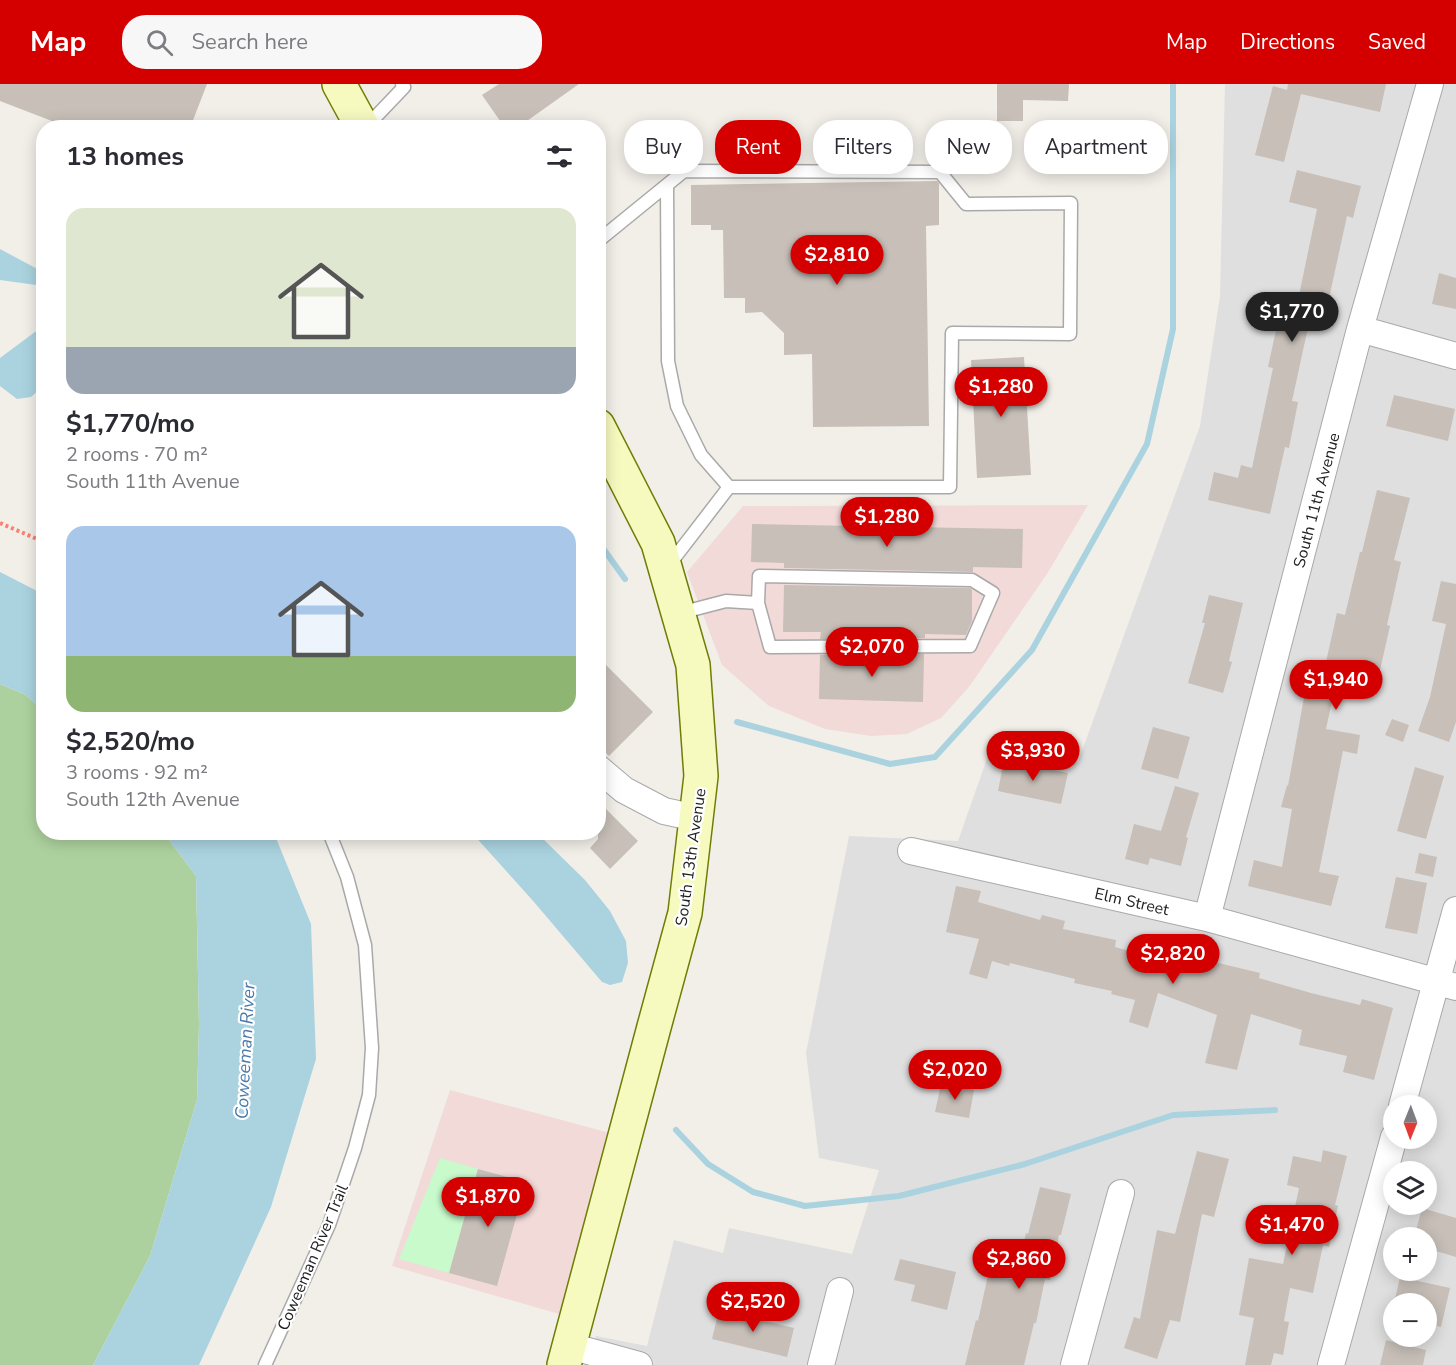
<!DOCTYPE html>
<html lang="en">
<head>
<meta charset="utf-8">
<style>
  body { margin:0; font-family:"Nunito Sans",sans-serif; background:#f7f7f7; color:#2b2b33; height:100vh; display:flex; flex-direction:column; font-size:22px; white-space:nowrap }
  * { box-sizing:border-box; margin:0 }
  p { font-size:20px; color:#7c7c81 }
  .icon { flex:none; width:33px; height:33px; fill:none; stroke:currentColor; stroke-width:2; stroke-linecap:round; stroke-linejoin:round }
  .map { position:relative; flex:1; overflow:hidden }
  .panel { position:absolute; left:36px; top:36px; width:570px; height:720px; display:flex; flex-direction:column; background:#fff; border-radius:24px; box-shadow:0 3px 15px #0003 }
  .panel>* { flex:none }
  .top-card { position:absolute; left:624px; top:36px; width:570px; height:54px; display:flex; gap:12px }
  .needle { width:39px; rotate:181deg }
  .controls { position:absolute; left:1383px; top:1011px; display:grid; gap:12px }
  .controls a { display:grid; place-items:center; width:54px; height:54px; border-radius:50%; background:#fff; box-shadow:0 3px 15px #0003; font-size:30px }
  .price { position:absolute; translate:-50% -51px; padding:0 14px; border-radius:21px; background:#d40000; color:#fff; font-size:20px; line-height:39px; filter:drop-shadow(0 2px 3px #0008) }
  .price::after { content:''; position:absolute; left:50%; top:36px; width:18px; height:14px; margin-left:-9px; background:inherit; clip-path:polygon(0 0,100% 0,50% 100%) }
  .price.active { background:#222; color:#fff }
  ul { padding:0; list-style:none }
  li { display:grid; align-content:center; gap:12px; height:318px; padding:0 30px }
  li span { display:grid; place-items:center; height:186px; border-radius:18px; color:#555 }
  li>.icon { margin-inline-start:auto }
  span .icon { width:108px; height:108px; fill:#fffc; stroke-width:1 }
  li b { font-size:26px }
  h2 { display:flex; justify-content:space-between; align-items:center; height:72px; padding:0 30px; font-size:26px }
  .tag { padding:0 21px; border-radius:24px; background:#fff; box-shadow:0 3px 15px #0003; font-size:21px; line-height:54px }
  .tag.active { background:#d40000; color:#fff }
  header { display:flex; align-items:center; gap:36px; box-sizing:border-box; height:84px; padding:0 30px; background:#d40000; color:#fff }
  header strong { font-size:28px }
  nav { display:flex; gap:33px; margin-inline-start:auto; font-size:21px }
  .search { width:420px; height:54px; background:#f7f7f7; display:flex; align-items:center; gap:15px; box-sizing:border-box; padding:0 21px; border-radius:24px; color:#7c7c81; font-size:22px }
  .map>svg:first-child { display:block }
  .residential { fill:#e0dfdf; fill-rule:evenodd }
  .commercial { fill:#f2dad9 }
  .forest { fill:#add19e }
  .park { fill:#c8facc }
  .water { fill:#aad3df }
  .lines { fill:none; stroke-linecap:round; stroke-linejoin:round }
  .stream { stroke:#aad3df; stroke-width:6 }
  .building { fill:#c7bfb8 }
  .service-casing { stroke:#a9a9a9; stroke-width:15 }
  .minor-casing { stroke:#a9a9a9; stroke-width:28 }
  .secondary-casing { stroke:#707d05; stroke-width:36 }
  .path { stroke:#fa8072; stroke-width:4; stroke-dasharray:3 3; stroke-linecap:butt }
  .service { stroke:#fff; stroke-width:12 }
  .minor { stroke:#fff; stroke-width:26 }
  .secondary { stroke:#f7fabf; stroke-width:33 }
  .labels { text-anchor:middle; stroke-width:4.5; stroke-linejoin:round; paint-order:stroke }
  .street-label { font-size:16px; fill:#222; stroke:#fff }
  .water-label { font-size:18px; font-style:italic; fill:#4a7aab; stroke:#fff }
</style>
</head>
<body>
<header>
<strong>Map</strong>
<div class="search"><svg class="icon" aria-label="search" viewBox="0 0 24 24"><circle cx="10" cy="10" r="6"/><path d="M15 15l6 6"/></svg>Search here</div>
<nav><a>Map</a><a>Directions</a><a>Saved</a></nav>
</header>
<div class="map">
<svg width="1456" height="1281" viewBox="0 0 1456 1281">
  <rect width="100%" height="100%" fill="#f2efe9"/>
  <!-- residential -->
  <path class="residential" d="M1225,0H1456V1281H587L596,1252L647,1262L674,1156L723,1169L729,1144L852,1170L879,1086L819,1074L806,969L849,752L958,757L991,663L1078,678L1200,342L1220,212ZM1394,1022H1426V1054H1394ZM1394,1088H1426V1120H1394ZM1394,1154H1426V1186H1394ZM1394,1220H1426V1252H1394Z"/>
  <!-- commercial -->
  <path class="commercial" d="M1088,421L1047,490L969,603L941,634L907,650L871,652L825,645L769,622L722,581L687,488L743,422Z
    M450,1006L610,1049L559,1230L392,1182Z"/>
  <!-- forest -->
  <path class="forest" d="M0,600L26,611L43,627L44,748L164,749L196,792L199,940L197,1016L150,1172L93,1281H0Z"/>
  <!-- park -->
  <path class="park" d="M440,1074L478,1085L449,1189L399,1175Z"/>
  <!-- water -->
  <path class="water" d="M0,165L43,188V206L36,201L0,196Z
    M43,242V302L31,313L17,315L0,302V274Z
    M0,488L43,510V627L26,611L0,600Z
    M164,749H274L311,840L316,975L271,1123L199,1281H93L150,1172L197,1016L199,940L196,792Z
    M472,749H537L585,796L610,827L626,857L628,879L622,898L610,901L602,898L534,818Z"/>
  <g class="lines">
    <!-- stream -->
    <path class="stream" d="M600,460L625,495
      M737,638L890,680L935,673L1032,566L1147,360L1173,245V0
      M676,1046L708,1080L753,1108L805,1122L899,1112L1025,1080L1173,1031L1275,1026"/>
  </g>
  <!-- building -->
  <path class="building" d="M0,0H207L190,44H70L0,17Z
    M499,0H579L517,44H505L482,11Z
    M997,0H1069L1068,17L1023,16V37H997Z
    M1288,0H1386L1380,28L1301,10L1284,78L1255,71L1273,2L1287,6Z
    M1297,86L1361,102L1353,134L1347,132L1328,219L1314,216L1292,317L1298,318L1289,364L1285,363L1270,430L1208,416L1214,388L1238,394L1241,381L1252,384L1273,284L1268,283L1278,237L1293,240L1317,125L1289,118Z
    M937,97L939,99V141L926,142L929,342L813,343L812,270L784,271V249L762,228L745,229V214H724L723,146H711V141H691V101Z
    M1439,189L1456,194V225L1432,220Z
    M1024,273L1031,391L977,394L971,276Z
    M1394,311L1455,325L1448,357L1386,342Z
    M1377,406L1410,414L1394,476L1401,478L1387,541L1390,542L1380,586L1358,581L1352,607L1335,603L1326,645L1360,651L1357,670L1343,667L1319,788L1339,792L1331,822L1248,802L1254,776L1282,783L1292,725L1281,723L1287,701L1288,702L1307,597L1321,600L1337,529L1345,531L1360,468H1362Z
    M752,440L1023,445L1022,484L973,483V488L784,484V479L751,478Z
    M1441,497L1456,500V638L1449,658L1418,647L1430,613L1446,540L1432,537Z
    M784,501L970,504L972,506V537L966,551L925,550V554L820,555L821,548H783Z
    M1209,511L1243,519L1229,577L1232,578L1223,609L1188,599L1205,539H1202Z
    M924,570L923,618L819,615L820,571Z
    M598,573L653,628L609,672L598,661Z
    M1392,635L1409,641L1403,658L1385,651Z
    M1153,643L1190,653L1178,695L1141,685Z
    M1004,676L1068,689L1061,720L998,707Z
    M1415,683L1444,692L1426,755L1397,747Z
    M1175,702L1199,709L1186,753L1188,754L1181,782L1150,774L1148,781L1125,775L1134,740L1161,747Z
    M598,717L638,757L610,785L590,764L598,755Z
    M1419,769L1437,773L1433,793L1415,789Z
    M1396,793L1427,799L1417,850L1385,844Z
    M956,802L981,807L978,818L1040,836L1042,831L1065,837L1063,845L1116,856L1115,863L1176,880L1181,866L1210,877L1260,889L1259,894L1311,909L1360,921L1362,915L1393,924L1374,996L1343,988L1347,972L1299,961L1302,946L1251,930L1237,986L1205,979L1217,931L1158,909L1148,944L1129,938L1135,916L1111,910L1112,907L1074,899L1075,895L1010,879L1009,882L992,877L987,895L969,890L979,855L946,848Z
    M941,1000L974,1006L969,1034L935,1028Z
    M1323,1066L1347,1072L1335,1121L1338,1122L1329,1163L1323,1161L1313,1209L1290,1204L1284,1237L1289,1238L1283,1271L1274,1269L1271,1281H1245L1254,1234L1239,1231L1249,1174L1283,1180L1299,1104L1287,1101L1293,1072L1321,1078Z
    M1197,1067L1229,1075L1214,1133L1202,1130L1180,1238L1170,1236L1157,1275L1124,1264L1134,1233L1140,1235L1157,1146L1175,1150Z
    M478,1085L526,1098L497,1202L449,1189Z
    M1040,1103L1071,1110L1061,1151H1059L1050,1196L1045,1195L1036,1239H1034L1024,1281H965L976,1236L978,1237L988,1191L1016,1196L1026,1149L1028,1150Z
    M1422,1124L1456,1134V1173L1426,1164V1154H1414Z
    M900,1175L956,1188L947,1226L911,1217L915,1201L894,1196Z
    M1400,1193L1450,1204L1441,1243L1426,1239V1220H1394Z
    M719,1226L794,1244L787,1273L712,1255Z
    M1386,1256L1426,1266L1423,1281H1380Z"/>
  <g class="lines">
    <defs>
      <path id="service" d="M365,44L404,3L402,0
        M667,101L668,277L677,322L701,371L729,403
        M598,157L684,87L940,88L966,120L1071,119L1070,250L952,249L950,403H729L669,481
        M680,529L726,517L758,519L770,563L970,562L993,509L972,496L759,492L758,519
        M265,1281L329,1141L355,1064L369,1011L372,964L365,861L347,793L329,748"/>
      <path id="minor" d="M1360,245L1456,272
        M598,684L624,706L664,727L696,734
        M911,767L1207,834L1456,903
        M1207,834L1360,245L1430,0
        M1402,1022L1456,826
        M570,1262L639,1281
        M821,1281L840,1207
        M1074,1281L1121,1109
        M1331,1281L1394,1053"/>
      <path id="secondary" d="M339,0L363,44
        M564,1281L654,943L685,829L701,692L693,581L658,459L598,342"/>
    </defs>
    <!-- service casing -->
    <use href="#service" class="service-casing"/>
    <!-- minor casing -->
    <use href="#minor" class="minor-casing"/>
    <!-- secondary casing -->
    <use href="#secondary" class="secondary-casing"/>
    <!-- path -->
    <path class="path" d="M0,439L44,458"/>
    <!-- service -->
    <use href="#service" class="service"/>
    <!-- minor -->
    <use href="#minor" class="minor"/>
    <!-- secondary -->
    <use href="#secondary" class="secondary"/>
  </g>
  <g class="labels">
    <!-- street labels -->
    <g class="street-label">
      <text transform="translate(1316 416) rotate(-75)" y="6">South 11th Avenue</text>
      <text transform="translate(690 773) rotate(-82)" y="6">South 13th Avenue</text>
      <text transform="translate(1132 817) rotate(13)" y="6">Elm Street</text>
      <text transform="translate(312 1173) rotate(-67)" y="6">Coweeman River Trail</text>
    </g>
    <!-- water labels -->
    <g class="water-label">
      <text transform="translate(245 967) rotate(-87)" y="6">Coweeman River</text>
    </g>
  </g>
</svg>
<div class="controls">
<a><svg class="needle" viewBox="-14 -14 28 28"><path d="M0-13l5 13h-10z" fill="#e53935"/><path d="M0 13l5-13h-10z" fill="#7c7c81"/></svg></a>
<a><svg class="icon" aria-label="layers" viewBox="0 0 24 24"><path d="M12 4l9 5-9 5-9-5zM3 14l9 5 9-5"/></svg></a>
<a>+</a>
<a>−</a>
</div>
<b class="price" style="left:837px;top:202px">$2,810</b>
<b class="price active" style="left:1292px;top:259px">$1,770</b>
<b class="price" style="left:1001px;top:334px">$1,280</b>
<b class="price" style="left:887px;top:464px">$1,280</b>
<b class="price" style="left:872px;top:594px">$2,070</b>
<b class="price" style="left:1336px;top:627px">$1,940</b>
<b class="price" style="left:1033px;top:698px">$3,930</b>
<b class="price" style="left:1173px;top:901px">$2,820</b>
<b class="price" style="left:955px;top:1017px">$2,020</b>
<b class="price" style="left:488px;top:1144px">$1,870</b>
<b class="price" style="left:1292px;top:1172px">$1,470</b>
<b class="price" style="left:1019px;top:1206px">$2,860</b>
<b class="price" style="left:753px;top:1249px">$2,520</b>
<div class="top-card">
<a class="tag">Buy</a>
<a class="tag active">Rent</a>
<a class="tag">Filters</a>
<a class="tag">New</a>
<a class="tag">Apartment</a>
</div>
<section class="panel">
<h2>13 homes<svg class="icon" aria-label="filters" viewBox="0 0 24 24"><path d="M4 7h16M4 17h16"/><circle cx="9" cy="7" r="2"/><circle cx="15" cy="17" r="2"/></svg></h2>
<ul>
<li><span style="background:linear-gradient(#dfe7d0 75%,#9aa5b1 0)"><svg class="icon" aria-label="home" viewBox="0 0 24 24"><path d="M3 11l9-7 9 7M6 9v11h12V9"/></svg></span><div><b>$1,770/mo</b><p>2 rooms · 70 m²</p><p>South 11th Avenue</p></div></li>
<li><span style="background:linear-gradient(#a9c7e8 70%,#8fb573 0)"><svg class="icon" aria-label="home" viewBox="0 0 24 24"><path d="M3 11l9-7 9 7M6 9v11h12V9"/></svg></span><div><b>$2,520/mo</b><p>3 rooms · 92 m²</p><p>South 12th Avenue</p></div></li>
</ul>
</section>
</div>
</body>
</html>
